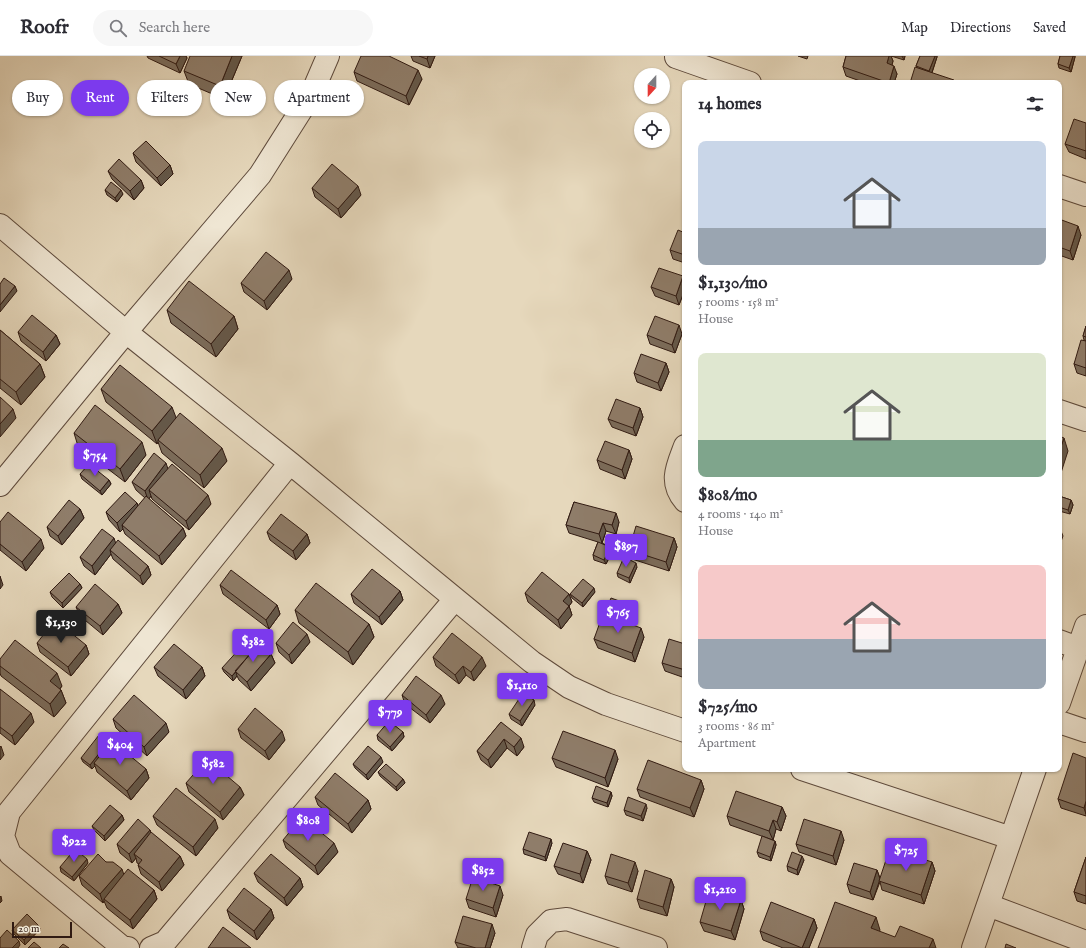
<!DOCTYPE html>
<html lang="en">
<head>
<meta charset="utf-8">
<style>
  body { margin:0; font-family:"IM FELL English",serif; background:#f7f7f7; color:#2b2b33; height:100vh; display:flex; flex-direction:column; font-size:15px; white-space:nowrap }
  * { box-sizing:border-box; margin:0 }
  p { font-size:13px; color:#7c7c81 }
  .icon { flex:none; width:22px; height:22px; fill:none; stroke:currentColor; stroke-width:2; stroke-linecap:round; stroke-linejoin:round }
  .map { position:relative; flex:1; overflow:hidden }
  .drawer { position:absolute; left:682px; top:24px; width:380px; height:692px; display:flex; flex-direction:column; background:#fff; border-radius:8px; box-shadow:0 1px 3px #0004 }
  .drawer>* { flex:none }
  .guide { position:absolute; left:12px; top:24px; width:380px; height:36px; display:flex; gap:8px }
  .needle { width:26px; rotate:201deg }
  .fabs { position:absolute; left:634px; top:12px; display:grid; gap:8px }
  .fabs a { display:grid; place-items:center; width:36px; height:36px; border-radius:50%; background:#fff; box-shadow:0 1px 3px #0004; font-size:20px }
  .scale { position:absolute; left:12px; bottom:10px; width:60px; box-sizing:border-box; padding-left:4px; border:2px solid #301a12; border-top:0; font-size:11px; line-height:14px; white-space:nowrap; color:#301a12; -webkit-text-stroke:3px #efe6d3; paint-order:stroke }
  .price { position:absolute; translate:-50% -34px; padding:0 9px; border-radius:4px; background:#7c3aed; color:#fff; font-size:13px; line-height:26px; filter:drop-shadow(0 1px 2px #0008) }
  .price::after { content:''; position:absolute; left:50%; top:24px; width:12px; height:9px; margin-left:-6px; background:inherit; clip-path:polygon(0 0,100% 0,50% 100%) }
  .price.active { background:#222; color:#fff }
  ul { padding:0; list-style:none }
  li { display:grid; align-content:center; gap:8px; height:212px; padding:0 16px }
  li span { display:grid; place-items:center; height:124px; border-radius:8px; color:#555 }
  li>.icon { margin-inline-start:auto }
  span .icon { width:72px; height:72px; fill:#fffc; stroke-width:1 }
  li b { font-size:17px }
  h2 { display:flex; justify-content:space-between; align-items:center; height:48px; padding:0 16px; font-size:17px }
  .chip { padding:0 14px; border-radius:18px; background:#fff; box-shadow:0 1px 3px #0004; font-size:14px; line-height:36px }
  .chip.active { background:#7c3aed; color:#fff }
  header { display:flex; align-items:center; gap:24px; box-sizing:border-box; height:56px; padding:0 20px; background:#fff; border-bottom:1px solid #e1e1e2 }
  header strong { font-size:19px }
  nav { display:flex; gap:22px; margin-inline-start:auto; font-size:14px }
  .search { width:280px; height:36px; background:#f7f7f7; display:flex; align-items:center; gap:10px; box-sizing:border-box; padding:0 14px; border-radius:22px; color:#7c7c81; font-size:15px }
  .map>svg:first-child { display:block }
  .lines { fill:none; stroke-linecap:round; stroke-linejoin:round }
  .minor-casing { stroke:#5e4a3c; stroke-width:24 }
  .minor { stroke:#efe6d3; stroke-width:22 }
  .wall { fill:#7b6c5b; stroke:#301a12 }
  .shaded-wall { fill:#64584a; stroke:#301a12 }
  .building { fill:#8f7d6a; stroke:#301a12 }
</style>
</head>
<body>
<header>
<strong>Roofr</strong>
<div class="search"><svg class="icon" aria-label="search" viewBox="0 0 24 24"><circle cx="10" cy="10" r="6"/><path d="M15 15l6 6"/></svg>Search here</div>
<nav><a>Map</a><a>Directions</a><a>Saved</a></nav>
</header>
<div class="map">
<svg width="1086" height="892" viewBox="0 0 1086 892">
  <rect width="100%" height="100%" fill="#e6d8bc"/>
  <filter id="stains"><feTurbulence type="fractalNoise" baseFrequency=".005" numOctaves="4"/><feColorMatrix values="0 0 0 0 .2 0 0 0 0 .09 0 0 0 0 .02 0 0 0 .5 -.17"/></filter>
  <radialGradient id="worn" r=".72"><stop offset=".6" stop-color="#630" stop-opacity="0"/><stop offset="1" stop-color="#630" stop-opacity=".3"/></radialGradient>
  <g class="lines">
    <defs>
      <path id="minor" d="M676,1L750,27
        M1059,130L1086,139
        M0,169L126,276L290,407L532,606L569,631L606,648L685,675
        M1059,355L1086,364
        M685,390C677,411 669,426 685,445
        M0,429L126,276L260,119L312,37L328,0
        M1059,585L1078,592
        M1059,647L1086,570
        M1059,666L1086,675
        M802,713L1011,782
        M988,849L1086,886
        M128,892L122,891L10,798L3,780L9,756L290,407
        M151,892L165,886L455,543
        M533,892L537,879L551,865L567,863L656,892
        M973,892L1035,713"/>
    </defs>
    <!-- minor casing -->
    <use href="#minor" class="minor-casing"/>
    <!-- minor -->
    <use href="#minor" class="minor"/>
  </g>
  <!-- wall -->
  <path class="wall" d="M147,0H186L187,2L180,17L148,2Z
    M242,0L224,43L189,28L184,15Z
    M411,0H435L430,12L413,5Z
    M798,0H808L807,3Z
    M846,0H905L904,4L891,0L893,5L892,9L897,18L894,27H866L846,20L843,11Z
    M920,0H937V1L932,17L917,12L916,10Z
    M1060,0H1075V1L1071,16L1059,12L1058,8Z
    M354,16L422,23L409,49L357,25Z
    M1086,67V103L1069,96L1065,88Z
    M133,97L170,109L173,118L161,130L136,106Z
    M108,115L141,124L144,132L134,144L112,123Z
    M312,132L361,139L341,162L315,141Z
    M105,134L123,138L117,146L107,139Z
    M1059,163L1081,179L1073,204L1059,199Z
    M685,177V207L673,203L670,194Z
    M683,220L685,225V233L679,249L655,240L651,231Z
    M292,223L267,254L244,236L241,227Z
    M167,254L234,260L238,273L216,301L171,267Z
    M1086,270V285L1084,284L1083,280Z
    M0,274L40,308L45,321L21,349L0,332Z
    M18,276L56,279L60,288L46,305L21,285Z
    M682,278L675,297L650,288L647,279Z
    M1086,285V320L1077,317L1074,308Z
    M666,307L669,316L661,335L637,326L634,317Z
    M101,333L176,362L227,405L204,432L162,397L158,386L157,388L106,346Z
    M640,352L643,361L636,380L612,371L608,363Z
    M74,377L146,399L125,426L78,390Z
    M629,394L632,403L625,423L600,413L597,404Z
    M168,413L211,448L189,474L152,443L151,440L149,443L183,472L186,480L162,509L125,478L123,473L120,476L109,464L106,456L137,447L138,450L145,442L136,434L132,426Z
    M80,418L109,424L111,428L102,439L82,423Z
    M1059,440L1071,444L1073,449L1070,458L1059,455Z
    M574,446L619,466L616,478L606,475L602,487L610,491L612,496L606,508L594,504L593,499L598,486L569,477L566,469Z
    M80,453L84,462L62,489L50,480L47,471Z
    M0,466L44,492L26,515L0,494Z
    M267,476L307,478L310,487L296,504L270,484Z
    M674,482L677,491L669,515L632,503L629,494Z
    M116,487L148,510L151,519L143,529L113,503L111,498L95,519L84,510L80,501Z
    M637,511L630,527L618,521L617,517Z
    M80,528L82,532L63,552L52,541L50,536Z
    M220,529L277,549L280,558L269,573L223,538Z
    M400,535L403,544L382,569L354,547L351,538Z
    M595,536L583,551L572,542L570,538Z
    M525,537L569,538L572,546L569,550L572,559L561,573L528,546Z
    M622,546L624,550L619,564L644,581L635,606L598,592L594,583L607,560L605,556Z
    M118,548L122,557L103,579L80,560L76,551Z
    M295,554L369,568L374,581L353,609L299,567Z
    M310,586L292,608L279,596L276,587Z
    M37,587L86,589L89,598L71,620L40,596Z
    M685,588V622L665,615L662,607Z
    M250,598H271L275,607L251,635L239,624L237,620L233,625L224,616L222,612Z
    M433,601L486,610L474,625L466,619L459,628L436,610Z
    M0,603L62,630L60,633L61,634L66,647L54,661L1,620L0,617Z
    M154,611H202L205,620L186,643L158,620Z
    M0,633L34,666L15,689L0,677Z
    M402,639L445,648L430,667L405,648Z
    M535,649L522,670L511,663L509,658Z
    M113,663L169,676L147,700L116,672Z
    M501,666L524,691L517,700L507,692L491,712L481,704L477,695Z
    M238,673L285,684L269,704L241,682Z
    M403,676L404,681L392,695L378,684L377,679Z
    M108,686L109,689L146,713L149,722L131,744L97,716L95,710L92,713L83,706L81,702Z
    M552,702L618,703L608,731L556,711Z
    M1086,702V760L1061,752L1058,743Z
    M383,706L368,724L355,712L353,708Z
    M956,713H964L963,715Z
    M378,716L403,723L405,727L397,735L380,720Z
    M701,724L704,733L694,761L640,741L637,733Z
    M186,727L240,731L244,739L223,764L189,736Z
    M611,736L612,740L608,751L594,746L592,742Z
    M315,741L368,744L371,753L352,777L318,749Z
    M782,751L786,760L781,775L776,773L773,784L730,769L727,760Z
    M647,752L643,765L626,759L624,754Z
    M122,759L124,764L105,785L94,774L92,770Z
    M153,760L218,772L196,800L157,769Z
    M150,774L151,777L180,800L184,809L162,835L141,818L138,809L139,808L137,807L136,802L132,807L120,797L117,788Z
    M283,784L338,796L318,819L286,792Z
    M844,784L836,809L799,796L796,788Z
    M775,785L776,789L771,805L759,801L757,796Z
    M552,787L546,805L524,798L523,793Z
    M587,795L591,804L583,827L558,818L554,810Z
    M1086,801V848L1077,845L1074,836Z
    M804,804L798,819L788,815L787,810Z
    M106,806L124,818L154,834L157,843L133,873L107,852L104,845L103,847L82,829L79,820Z
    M932,806L935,815L924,848L882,834L880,826L873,844L850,837L847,828L877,814L880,822Z
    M88,807L74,825L61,816L60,811Z
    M638,815L632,836L608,828L605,820Z
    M254,817L300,822L303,831L287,850L258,826Z
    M671,823L674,831L667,860L640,852L637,843Z
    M503,839L496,861L469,852L466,843Z
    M741,844L744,853L735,884L704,875L700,866Z
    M271,853L274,862L257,884L230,863L227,854Z
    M814,863L817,872L809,892H783L763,884L760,875Z
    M38,869L40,873L25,889L14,878L12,874Z
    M495,877L490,892H458L455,886Z"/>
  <!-- shaded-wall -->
  <path class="shaded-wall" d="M180,0H186L187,2L180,17L176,8Z
    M232,0H242L224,43L220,30Z
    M428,0H435L430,12L427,3Z
    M889,0H891L893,5L890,16L887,7Z
    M902,0H905L904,4Z
    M935,0H937V1L931,19L929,15Z
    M1073,0H1075V1L1071,16L1069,12Z
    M894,10L897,18L894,27H889Z
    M418,14L422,23L409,49L406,40Z
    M170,109L173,118L161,130L157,122Z
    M141,124L144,132L134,144L130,135Z
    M358,130L361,139L341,162L338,153Z
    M121,134L123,138L117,146L115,142Z
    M1078,170L1081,179L1073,204L1070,195Z
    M289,214L292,223L267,254L264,245Z
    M683,220L685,225V233L679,249L676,240Z
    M15,230L17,235L0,256V249Z
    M234,260L238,273L216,301L211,288Z
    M679,269L682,278L675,297L672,289Z
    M56,279L60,288L46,305L43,296Z
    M666,307L669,316L661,335L658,327Z
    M40,308L45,321L21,349L16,336Z
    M172,351L177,364L158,384V386L157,388L152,375Z
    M640,352L643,361L636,380L633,372Z
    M13,353L16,362L0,381V368Z
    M1064,382L1068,395L1059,423V396Z
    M142,386L146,399L125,426L120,413Z
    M222,392L227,405L204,432L200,419Z
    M629,394L632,403L625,423L622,414Z
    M166,407L169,416L149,434L151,440L148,444L145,435Z
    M109,424L111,428L102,439L100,435Z
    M208,439L211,448L189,474L186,465Z
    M1071,444L1073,449L1070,458L1068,454Z
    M137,447L140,456L122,469L123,473L120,476L117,467Z
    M80,453L84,462L62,489L58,480Z
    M616,457L619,466L616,478L612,469Z
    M603,467L606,475L602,487L599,478Z
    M183,472L186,480L162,509L159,500Z
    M1061,475L1063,480L1059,491V482Z
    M307,478L310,487L296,504L293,495Z
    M114,482L117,491L110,494L111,498L95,519L92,510Z
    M674,482L677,491L669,515L666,506Z
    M41,483L44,492L26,515L22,506Z
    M610,491L612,496L606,508L604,504Z
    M636,507L637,511L630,527L629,522Z
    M148,510L151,519L143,529L140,520Z
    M0,520L3,529L0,533Z
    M80,528L82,532L63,552L62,547Z
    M594,532L595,536L583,551L582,547Z
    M400,535L403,544L382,569L379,561Z
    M569,538L572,546L566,554L563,545Z
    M622,546L624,550L619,565L617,560Z
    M118,548L122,557L103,579L100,570Z
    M277,549L280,558L269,573L266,564Z
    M569,550L572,559L561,573L558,564Z
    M369,568L374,581L353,609L348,596Z
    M641,572L644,581L635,606L632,597Z
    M307,578L310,586L292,608L289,599Z
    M86,589L89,598L71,620L68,611Z
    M271,598L275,607L251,635L247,626Z
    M482,601L486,610L474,625L471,616Z
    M463,610L466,619L459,628L455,619Z
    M202,611L205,620L186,643L183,634Z
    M236,616L237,620L233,625L232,620Z
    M57,617L62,630L55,638L50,625Z
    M61,634L66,647L54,661L50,648Z
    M441,639L445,648L430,667L426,659Z
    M534,644L535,649L522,670L520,665Z
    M31,657L34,666L15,689L12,680Z
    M166,667L169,676L147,700L144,691Z
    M282,675L285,684L269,704L265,695Z
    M403,676L404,681L392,695L390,691Z
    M521,682L524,691L517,700L514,691Z
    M504,683L507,692L491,712L488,704Z
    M108,686L110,691L94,707L95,710L92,713L90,709Z
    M1,690L4,699L0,704V691Z
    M615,694L618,703L608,731L605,722Z
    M381,701L383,706L368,724L366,719Z
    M146,713L149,722L131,744L127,735Z
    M403,723L405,727L397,735L396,731Z
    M701,724L704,733L694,761L690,752Z
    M240,731L244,739L223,764L220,756Z
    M611,736L612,740L608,751L607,747Z
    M368,744L371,753L352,777L348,768Z
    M1086,745V758L1084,752Z
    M646,748L647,752L643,765L641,760Z
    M782,751L786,760L781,775L777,766Z
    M122,759L124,764L105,785L104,780Z
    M215,763L218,772L196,800L193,791Z
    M773,764L776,773L773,784L769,775Z
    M150,774L153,783L134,798L136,802L132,807L129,798Z
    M841,775L844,784L836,809L833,800Z
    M551,783L552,787L546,805L545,801Z
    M775,785L776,789L771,805L770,801Z
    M334,787L338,796L318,819L315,810Z
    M587,795L591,804L583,827L580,818Z
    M180,800L184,809L162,835L159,826Z
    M802,800L804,804L798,819L797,814Z
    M87,803L88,807L74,825L72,821Z
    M635,806L638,815L632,836L628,827Z
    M932,806L935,815L924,848L921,839Z
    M122,813L125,822L104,843V845L103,847L100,838Z
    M877,814L880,823L873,844L870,836Z
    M300,822L303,831L287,850L284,842Z
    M671,823L674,831L667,860L663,851Z
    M500,830L503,839L496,861L493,852Z
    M154,834L157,843L133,873L130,864Z
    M1,840L2,845L0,847V841Z
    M741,844L744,853L735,884L731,875Z
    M271,853L274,862L257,884L254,875Z
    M876,861L880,874L876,885L871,872Z
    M814,863L817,872L809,892H802Z
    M492,868L495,877L490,892H485Z
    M38,869L40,873L25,889L24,884Z
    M933,883L936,892H929Z
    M19,885L20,889L18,892H12Z"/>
  <!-- building -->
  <path class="building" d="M159,0H180L176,8Z
    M190,0H232L220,30L184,15Z
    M361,0H389L418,14L406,40L354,16Z
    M419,0H428L427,3Z
    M846,0H889L887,7L894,10L889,27L843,11Z
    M920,0H935L929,15L916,10Z
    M1060,0H1073L1069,12L1058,8Z
    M915,11L954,24L953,27H910Z
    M1074,63L1086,67V95L1065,88Z
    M146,85L170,109L157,122L133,97Z
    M119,103L141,124L130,135L108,115Z
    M332,108L358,130L338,153L312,132Z
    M111,126L121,134L115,142L105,134Z
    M1059,163L1078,170L1070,195L1059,191Z
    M678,174L685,177V199L670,194Z
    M266,196L289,214L264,245L241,227Z
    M659,212L683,220L676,240L651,231Z
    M4,222L15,230L0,249V228Z
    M189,225L234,260L211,288L167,254Z
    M32,259L56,279L43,296L18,276Z
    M655,260L679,269L672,289L647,279Z
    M1086,270V281L1083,280Z
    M0,274L40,308L16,336L0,323Z
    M1081,284L1086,285V312L1074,308Z
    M641,298L666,307L658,327L634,317Z
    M120,309L172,351L152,375L101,333Z
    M0,341L13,353L0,368Z
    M616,343L640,352L633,372L608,363Z
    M95,349L142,386L120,413L74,377Z
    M180,357L222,392L200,419L158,384Z
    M1059,380L1064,382L1059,396Z
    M605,385L629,394L622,414L597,404Z
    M154,397L166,407L145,435L132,426Z
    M89,408L109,424L100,435L80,418Z
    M172,408L208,439L186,465L149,434Z
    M125,436L137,447L117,467L106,456Z
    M146,440L183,472L159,500L122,469Z
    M1059,440L1071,444L1068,454L1059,451Z
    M69,444L80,453L58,480L47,471Z
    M574,446L616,457L612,469L603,467L599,478L566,469Z
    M8,456L41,483L22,506L0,488V466Z
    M281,458L307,478L293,495L267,476Z
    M636,470L674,482L666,506L629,494Z
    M102,473L114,482L92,510L80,501Z
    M1059,474L1061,475L1059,482Z
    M118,484L148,510L140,520L110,494Z
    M598,486L610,491L604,504L593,499Z
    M624,501L636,507L629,522L617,517Z
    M372,513L400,535L379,561L351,538Z
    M231,514L277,549L266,564L220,529Z
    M542,516L569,538L563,545L569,550L558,564L525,537Z
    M69,517L80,528L62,547L50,536Z
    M583,523L594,532L582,547L570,538Z
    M316,527L369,568L348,596L295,554Z
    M95,528L118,548L100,570L76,551Z
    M611,542L622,546L617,560L605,556Z
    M603,558L641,572L632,597L594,583Z
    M55,564L86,589L68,611L37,587Z
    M293,566L307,578L289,599L276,587Z
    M452,577L482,601L471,616L463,610L455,619L433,601Z
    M669,583L685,588V614L662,607Z
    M15,584L57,617L50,625L61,634L50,648L0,610V603Z
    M260,587L271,598L247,626L235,615Z
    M174,588L202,611L183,634L154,611Z
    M242,590L250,598L232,620L222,612Z
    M416,620L441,639L426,659L402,639Z
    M0,633L31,657L12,680L0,671Z
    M523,637L534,644L520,665L509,658Z
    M134,639L166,667L144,691L113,663Z
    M255,652L282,675L265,695L238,673Z
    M389,665L403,676L390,691L377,679Z
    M501,666L521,682L514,691L504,683L488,704L477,695Z
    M563,675L615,694L605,722L552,702Z
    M99,679L108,686L90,709L81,702Z
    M112,685L146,713L127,735L94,707Z
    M368,690L381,701L366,719L353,708Z
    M1073,697L1086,702V745L1084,752L1058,743Z
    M207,703L240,731L220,756L186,727Z
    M648,704L701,724L690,752L637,733Z
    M386,708L403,723L396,731L378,716Z
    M335,717L368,744L348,768L315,741Z
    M596,730L611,736L607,747L592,742Z
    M176,732L215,763L193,791L153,760Z
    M736,735L782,751L777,766L773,764L769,775L727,760Z
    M628,741L646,748L641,760L624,754Z
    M110,749L122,759L104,780L92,770Z
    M302,761L334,787L315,810L283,784Z
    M138,763L150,774L129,798L117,788Z
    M804,763L841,775L833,800L796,788Z
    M151,776L180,800L159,826L138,809L142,804L134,798Z
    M529,776L551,783L545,801L523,793Z
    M762,780L775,785L770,801L757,796Z
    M563,787L587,795L580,818L554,810Z
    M890,792L932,806L921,839L879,825Z
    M75,793L87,803L72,821L60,811Z
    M792,796L802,800L797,814L787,810Z
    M98,798L106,806H113L122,813L100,838L79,820Z
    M271,798L300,822L284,842L254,817Z
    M611,798L635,806L628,827L605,820Z
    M1086,801V840L1074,836Z
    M854,807L877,814L870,836L847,828Z
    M128,813L154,834L130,864L104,843Z
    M645,814L671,823L663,851L637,843Z
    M473,821L500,830L493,852L466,843Z
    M244,832L271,853L254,875L227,854Z
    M709,835L741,844L731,875L700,866Z
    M771,846L814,863L802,892L760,875Z
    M835,846L876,861L871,872L895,881L900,870L933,883L929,892H818Z
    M27,858L38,869L24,884L12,874Z
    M463,860L492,868L485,892H476L455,886Z
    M223,871L251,892H208Z
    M7,874L19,885L12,892H0V882Z
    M34,886L41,892H28Z
    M63,888L69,892H59Z
    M1006,888L1016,892H1005Z"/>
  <rect width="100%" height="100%" filter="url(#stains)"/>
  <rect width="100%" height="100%" fill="url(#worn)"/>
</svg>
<div class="fabs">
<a><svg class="needle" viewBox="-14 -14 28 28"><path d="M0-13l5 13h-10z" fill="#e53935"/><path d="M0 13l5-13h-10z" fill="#7c7c81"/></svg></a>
<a><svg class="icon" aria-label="locate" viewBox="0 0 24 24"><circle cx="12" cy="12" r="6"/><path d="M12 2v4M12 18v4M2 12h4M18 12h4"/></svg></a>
</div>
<div class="scale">20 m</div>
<b class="price" style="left:95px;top:421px">$754</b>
<b class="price" style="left:626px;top:512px">$897</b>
<b class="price" style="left:618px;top:578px">$765</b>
<b class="price active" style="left:61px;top:588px">$1,130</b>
<b class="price" style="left:253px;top:607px">$382</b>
<b class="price" style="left:522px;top:651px">$1,110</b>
<b class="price" style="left:390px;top:678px">$779</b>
<b class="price" style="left:120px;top:710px">$404</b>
<b class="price" style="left:213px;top:729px">$582</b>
<b class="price" style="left:308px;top:786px">$808</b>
<b class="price" style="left:74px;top:807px">$922</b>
<b class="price" style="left:906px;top:816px">$725</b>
<b class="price" style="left:483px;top:836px">$852</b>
<b class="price" style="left:720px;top:855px">$1,210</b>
<div class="guide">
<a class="chip">Buy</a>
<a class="chip active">Rent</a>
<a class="chip">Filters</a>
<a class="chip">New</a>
<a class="chip">Apartment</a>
</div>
<section class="drawer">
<h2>14 homes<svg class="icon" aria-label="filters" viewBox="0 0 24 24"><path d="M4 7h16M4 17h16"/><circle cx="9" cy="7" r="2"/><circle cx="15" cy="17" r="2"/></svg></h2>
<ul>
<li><span style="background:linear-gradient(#c9d6e8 70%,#9aa5b1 0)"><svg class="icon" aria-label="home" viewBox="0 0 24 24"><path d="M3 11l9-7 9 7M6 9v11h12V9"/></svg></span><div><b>$1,130/mo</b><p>5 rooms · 158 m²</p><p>House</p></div></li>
<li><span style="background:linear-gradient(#dfe7d0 70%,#7fa58c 0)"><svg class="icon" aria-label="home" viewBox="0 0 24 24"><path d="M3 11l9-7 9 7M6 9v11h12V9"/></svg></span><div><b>$808/mo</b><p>4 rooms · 140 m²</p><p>House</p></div></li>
<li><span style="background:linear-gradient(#f6c9c9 60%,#9aa5b1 0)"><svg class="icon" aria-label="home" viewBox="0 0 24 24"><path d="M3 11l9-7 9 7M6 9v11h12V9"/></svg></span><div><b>$725/mo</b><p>3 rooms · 86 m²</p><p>Apartment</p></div></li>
</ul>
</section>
</div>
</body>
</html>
